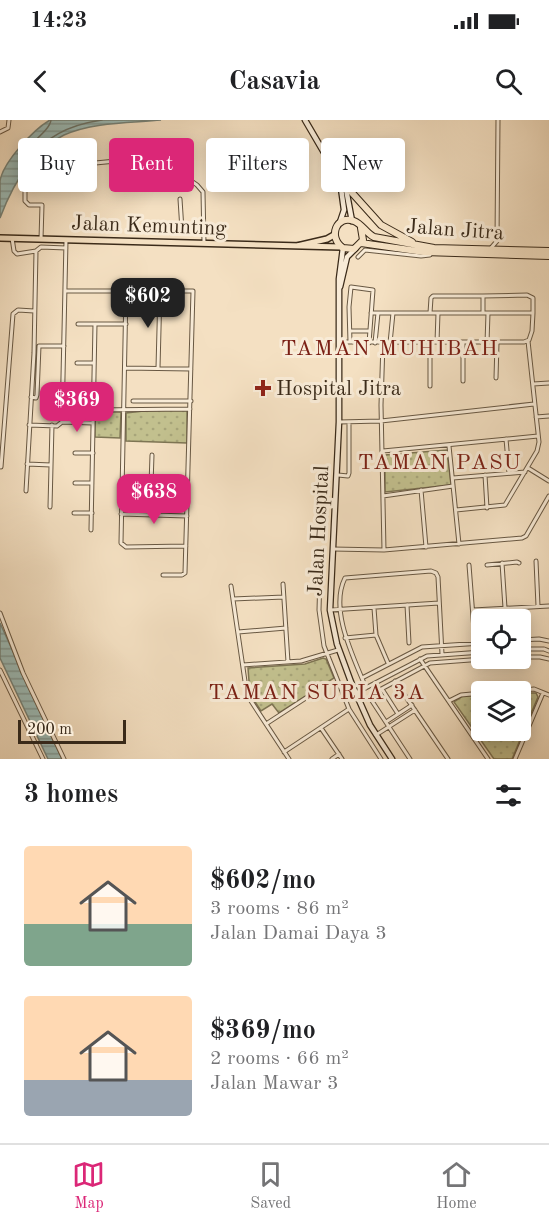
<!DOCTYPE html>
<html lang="en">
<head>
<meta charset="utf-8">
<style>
  body { margin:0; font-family:"Old Standard TT",serif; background:#f2f2f2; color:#202124; height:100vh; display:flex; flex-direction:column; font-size:22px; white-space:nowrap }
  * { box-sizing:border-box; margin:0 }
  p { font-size:20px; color:#757577 }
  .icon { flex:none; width:33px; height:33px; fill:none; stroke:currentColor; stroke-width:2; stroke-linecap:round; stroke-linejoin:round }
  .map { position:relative; height:639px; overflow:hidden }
  .drawer { display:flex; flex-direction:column; background:#fff; flex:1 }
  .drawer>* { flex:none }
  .top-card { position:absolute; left:18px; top:18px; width:513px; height:54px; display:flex; gap:12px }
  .controls { position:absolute; left:471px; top:489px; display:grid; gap:12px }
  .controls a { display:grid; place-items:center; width:60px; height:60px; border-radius:6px; background:#fff; box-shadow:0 3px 15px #0003; font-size:30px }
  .scale { position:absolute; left:18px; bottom:15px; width:108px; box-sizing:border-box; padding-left:6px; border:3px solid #3a2a19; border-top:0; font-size:16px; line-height:21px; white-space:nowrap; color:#3a2a19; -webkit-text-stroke:4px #f8ebd7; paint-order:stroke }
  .price { position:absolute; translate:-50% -51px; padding:0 14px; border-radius:12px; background:#db2777; color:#fff; font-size:20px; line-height:39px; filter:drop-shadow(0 2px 3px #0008) }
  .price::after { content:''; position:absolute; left:50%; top:36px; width:18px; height:14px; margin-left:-9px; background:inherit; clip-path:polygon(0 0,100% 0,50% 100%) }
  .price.current { background:#222; color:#fff }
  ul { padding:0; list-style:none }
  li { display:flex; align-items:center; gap:18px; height:150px; padding:0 24px }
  li span { display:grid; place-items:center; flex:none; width:168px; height:120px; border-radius:6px; color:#555 }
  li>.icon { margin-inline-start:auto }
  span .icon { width:72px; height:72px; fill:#fffc; stroke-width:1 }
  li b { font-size:26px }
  h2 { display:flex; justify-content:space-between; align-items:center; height:72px; padding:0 24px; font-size:26px }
  .tag { padding:0 21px; border-radius:6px; background:#fff; box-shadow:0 3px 15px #0003; font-size:21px; line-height:54px }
  .tag.current { background:#db2777; color:#fff }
  .status { display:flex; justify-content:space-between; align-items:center; height:42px; padding:0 30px; background:#fff; direction:ltr }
  .status svg { height:16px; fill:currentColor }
  header { display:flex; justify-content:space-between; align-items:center; height:78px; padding:0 24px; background:#fff; font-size:27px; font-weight:700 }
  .tab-bar { display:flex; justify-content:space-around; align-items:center; height:84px; border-top:2px solid #e0e0e0; background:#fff; font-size:16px; color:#757577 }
  .tab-bar a { display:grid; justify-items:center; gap:3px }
  .tab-bar .current { color:#db2777 }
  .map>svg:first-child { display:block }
  .grass { fill:url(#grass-dots); stroke:#7e7554; stroke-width:1.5 }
  .water { fill:url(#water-rules); stroke:#758278; stroke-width:1.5 }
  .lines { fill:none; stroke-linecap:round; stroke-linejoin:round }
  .shore { stroke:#6b7368; stroke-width:1.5 }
  .street-casing { stroke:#685843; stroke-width:5 }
  .secondary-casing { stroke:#3a2a19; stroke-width:7 }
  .primary-casing { stroke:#3a2a19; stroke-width:8 }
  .highway-casing { stroke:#3a2a19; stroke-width:8 }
  .street { stroke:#f8ebd7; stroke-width:3 }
  .secondary { stroke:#f8ebd7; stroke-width:4.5 }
  .primary { stroke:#f4e0c2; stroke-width:5 }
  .highway { stroke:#f4e0c2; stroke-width:6 }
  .poi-dot { fill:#8f2418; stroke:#f8ebd7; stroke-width:2 }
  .labels { text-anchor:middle; stroke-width:6; stroke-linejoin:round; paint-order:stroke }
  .street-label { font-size:21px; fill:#3a2a19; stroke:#f8ebd7 }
  .poi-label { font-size:21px; fill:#3a2a19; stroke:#f8ebd7; text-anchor:start }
  .neighbourhood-label { font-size:22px; letter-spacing:1.5px; fill:#7a1f14; stroke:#f8ebd7 }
</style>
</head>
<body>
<div class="status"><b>14:23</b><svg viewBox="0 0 49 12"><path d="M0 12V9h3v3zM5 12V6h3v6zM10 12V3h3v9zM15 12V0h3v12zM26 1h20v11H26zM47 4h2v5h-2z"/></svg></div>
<header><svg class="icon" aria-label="back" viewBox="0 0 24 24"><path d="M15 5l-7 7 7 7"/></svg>Casavia<svg class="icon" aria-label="search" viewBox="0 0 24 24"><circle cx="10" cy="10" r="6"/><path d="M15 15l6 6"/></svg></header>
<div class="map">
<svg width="549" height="639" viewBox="0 0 549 639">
  <defs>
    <pattern id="grass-dots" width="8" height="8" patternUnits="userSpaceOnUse" patternTransform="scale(1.5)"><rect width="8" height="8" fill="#c2c08e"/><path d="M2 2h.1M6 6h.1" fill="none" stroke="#a7a57a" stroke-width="1.8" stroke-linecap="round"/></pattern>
    <pattern id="water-rules" width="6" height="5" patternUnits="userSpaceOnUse" patternTransform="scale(1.5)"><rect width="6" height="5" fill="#9cbcb8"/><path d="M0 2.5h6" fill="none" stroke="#809995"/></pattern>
  </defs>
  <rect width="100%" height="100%" fill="#f4e0c2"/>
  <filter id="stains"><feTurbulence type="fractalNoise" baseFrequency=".00333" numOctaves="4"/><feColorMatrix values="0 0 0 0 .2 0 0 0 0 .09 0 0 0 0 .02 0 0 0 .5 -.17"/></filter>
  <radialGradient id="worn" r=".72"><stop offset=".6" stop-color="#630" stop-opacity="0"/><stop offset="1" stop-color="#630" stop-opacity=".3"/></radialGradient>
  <!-- grass -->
  <path class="grass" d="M161,289L187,290V323L126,321V293Z
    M95,291L121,292L120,318L95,317Z
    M447,330L451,365L385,372V335Z
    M323,538L326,539L334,558L279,593L272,584L261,591L250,574L248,548L305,544Z
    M521,573H536L538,577L512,639H494L454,582L463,576L481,575L482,610H520Z"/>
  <!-- water -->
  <path class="water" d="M50,0H161C130,3 93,2 64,15C31,31 12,66 0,98C0,86 0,73 0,61C3,42 34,9 50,0Z
    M0,503L62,639H48L0,538Z"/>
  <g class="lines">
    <!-- shore -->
    <path class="shore" d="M51,0C50,11 26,26 19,38L20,41H24C48,17 67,5 102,0"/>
    <defs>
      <path id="street" d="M0,12L8,8L9,0
        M180,79L182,110L204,111
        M12,118L14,131L17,134L36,131
        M41,119L42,85H29L25,81V69L29,58L37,49L43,46L75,45L177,35L187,58L197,65L203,72L204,123
        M491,128L497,121L498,0
        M358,137L365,130L421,136L430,135
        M65,171H193L185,453L182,455H163
        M126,171L121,423L126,427L186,426
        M483,192V176L527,175L533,178V193
        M430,193L431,178L433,176H483
        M78,204H126
        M350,211H369
        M339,222H524L529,220L532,211L533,193H371
        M350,222L349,187L351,167L373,170L369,223
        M437,222L438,193
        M375,223L378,193
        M383,223L381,285L384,430
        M390,223L393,193
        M430,223V266
        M487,223L488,193
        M39,226H64
        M77,243H94
        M125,248L191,249
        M158,248L160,170
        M496,258L497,223
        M463,261V223
        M533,264L549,263
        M75,273H94
        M31,277L36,278L37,275L39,226
        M133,281H191
        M93,290L190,289
        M536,297L549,296
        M62,302L93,303
        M339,302L381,301L534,284
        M29,305L57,306L62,302L66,121
        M506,319L509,353
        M449,326L459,424
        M383,331L538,316
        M75,333H93
        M27,344L51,345
        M1,347L13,194L18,190L34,191
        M528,348L549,361
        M338,355L348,356L349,353V302
        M485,355L487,388
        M453,358L525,352
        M75,363H92
        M421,370L426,427
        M26,371L34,233L36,131L41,127L66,128
        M383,376L453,366
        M50,387L52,305
        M456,390L505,385L537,331L539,322L528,221
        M74,393H92
        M121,394L187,396
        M150,395L152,335
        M91,410L95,204
        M333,429L384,430L522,418L526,416L549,376
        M536,441L538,486
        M502,443L505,488
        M469,445L475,523
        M487,445L517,442L519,443
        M320,456L319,490L324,526L349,589L381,639
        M283,464L288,542
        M231,466L247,575L289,639
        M233,479L284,477
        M407,485L409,523
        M374,488L376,515L388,543
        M330,490L439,483
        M473,490L549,486
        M0,493L23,553L64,639
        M238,512L286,508
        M345,518L376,515
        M520,520L539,519L549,521
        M520,529H544L549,531
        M520,537H540L549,539
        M420,539L488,639
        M243,545L301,541L338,530
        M0,550L43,639
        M362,558L422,527L482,523
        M395,561L448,639
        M366,568C354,538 329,490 345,458L431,451L436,453L438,457L442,534
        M382,569L398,594
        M506,572L534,569L549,575
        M356,573L427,536L482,532
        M449,581L461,575L482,573
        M386,602L412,585
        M266,604L312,574
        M321,608L342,639
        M376,615L415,590
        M284,632L349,589
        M332,639L339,634
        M410,639L372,581V574L430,543L497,538
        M515,639L543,573"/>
      <path id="secondary" d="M305,0L340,60L346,69L352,101
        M340,61L344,90L340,102
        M343,128L339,159V302L330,490L337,524L351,562L370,605L392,639
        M340,167L347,137L356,128"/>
      <path id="primary" d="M0,118L341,127
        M297,126L327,119L334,115"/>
      <path id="highway" d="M345,65L381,105L412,122
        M361,108L363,120L354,129L343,128C327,117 337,94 354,101C362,104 366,113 374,117L434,128L549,131
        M361,123L424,132L549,136"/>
    </defs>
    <!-- street casing -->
    <use href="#street" class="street-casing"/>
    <!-- secondary casing -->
    <use href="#secondary" class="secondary-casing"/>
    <!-- primary casing -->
    <use href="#primary" class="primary-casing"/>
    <!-- highway casing -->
    <use href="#highway" class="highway-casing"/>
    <!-- street -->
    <use href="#street" class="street"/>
    <!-- secondary -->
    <use href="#secondary" class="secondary"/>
    <!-- primary -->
    <use href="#primary" class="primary"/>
    <!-- highway -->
    <use href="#highway" class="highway"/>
  </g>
  <!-- markers -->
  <path class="poi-dot" d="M260 259h6v6h6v6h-6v6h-6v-6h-6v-6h6z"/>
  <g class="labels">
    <!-- street labels -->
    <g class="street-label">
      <text transform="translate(149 105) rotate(2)" y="7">Jalan Kemunting</text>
      <text transform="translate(455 109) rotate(4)" y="7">Jalan Jitra</text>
      <text transform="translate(318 411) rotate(-87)" y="7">Jalan Hospital</text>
    </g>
    <!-- poi labels -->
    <g class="poi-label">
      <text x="276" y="275">Hospital Jitra</text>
    </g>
    <!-- neighbourhood labels -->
    <g class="neighbourhood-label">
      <text x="390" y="235">TAMAN MUHIBAH</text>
      <text x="440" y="349">TAMAN PASU</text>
      <text x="317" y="579">TAMAN SURIA 3A</text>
    </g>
  </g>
  <rect width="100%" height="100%" filter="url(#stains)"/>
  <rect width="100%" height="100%" fill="url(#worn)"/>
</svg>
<div class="controls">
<a><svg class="icon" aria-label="locate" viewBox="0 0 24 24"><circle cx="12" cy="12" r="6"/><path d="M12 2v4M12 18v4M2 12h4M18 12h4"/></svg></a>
<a><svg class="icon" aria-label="layers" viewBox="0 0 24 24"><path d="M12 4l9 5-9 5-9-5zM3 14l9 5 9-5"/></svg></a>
</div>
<div class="scale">200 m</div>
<b class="price current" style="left:148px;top:209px">$602</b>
<b class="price" style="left:77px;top:313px">$369</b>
<b class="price" style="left:154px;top:405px">$638</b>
<div class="top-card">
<a class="tag">Buy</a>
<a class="tag current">Rent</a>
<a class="tag">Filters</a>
<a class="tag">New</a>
</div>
</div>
<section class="drawer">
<h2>3 homes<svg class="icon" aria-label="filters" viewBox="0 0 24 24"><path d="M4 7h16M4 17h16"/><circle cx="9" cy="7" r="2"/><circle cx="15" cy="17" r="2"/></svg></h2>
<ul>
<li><span style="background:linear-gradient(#ffd9b3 65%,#7fa58c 0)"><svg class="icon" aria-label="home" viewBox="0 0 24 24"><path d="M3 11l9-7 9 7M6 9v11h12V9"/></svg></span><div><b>$602/mo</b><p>3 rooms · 86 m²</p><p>Jalan Damai Daya 3</p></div></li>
<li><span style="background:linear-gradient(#ffd9b3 70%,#9aa5b1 0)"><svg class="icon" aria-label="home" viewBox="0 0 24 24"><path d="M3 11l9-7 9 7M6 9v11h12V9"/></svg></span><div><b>$369/mo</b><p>2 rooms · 66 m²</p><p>Jalan Mawar 3</p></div></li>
</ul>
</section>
<nav class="tab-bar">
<a class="current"><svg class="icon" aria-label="map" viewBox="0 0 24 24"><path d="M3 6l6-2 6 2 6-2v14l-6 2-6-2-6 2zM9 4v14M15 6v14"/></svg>Map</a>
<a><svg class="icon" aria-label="saved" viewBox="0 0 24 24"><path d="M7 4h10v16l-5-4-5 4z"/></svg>Saved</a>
<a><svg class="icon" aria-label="home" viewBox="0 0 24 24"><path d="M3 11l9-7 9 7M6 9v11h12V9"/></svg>Home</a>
</nav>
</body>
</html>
